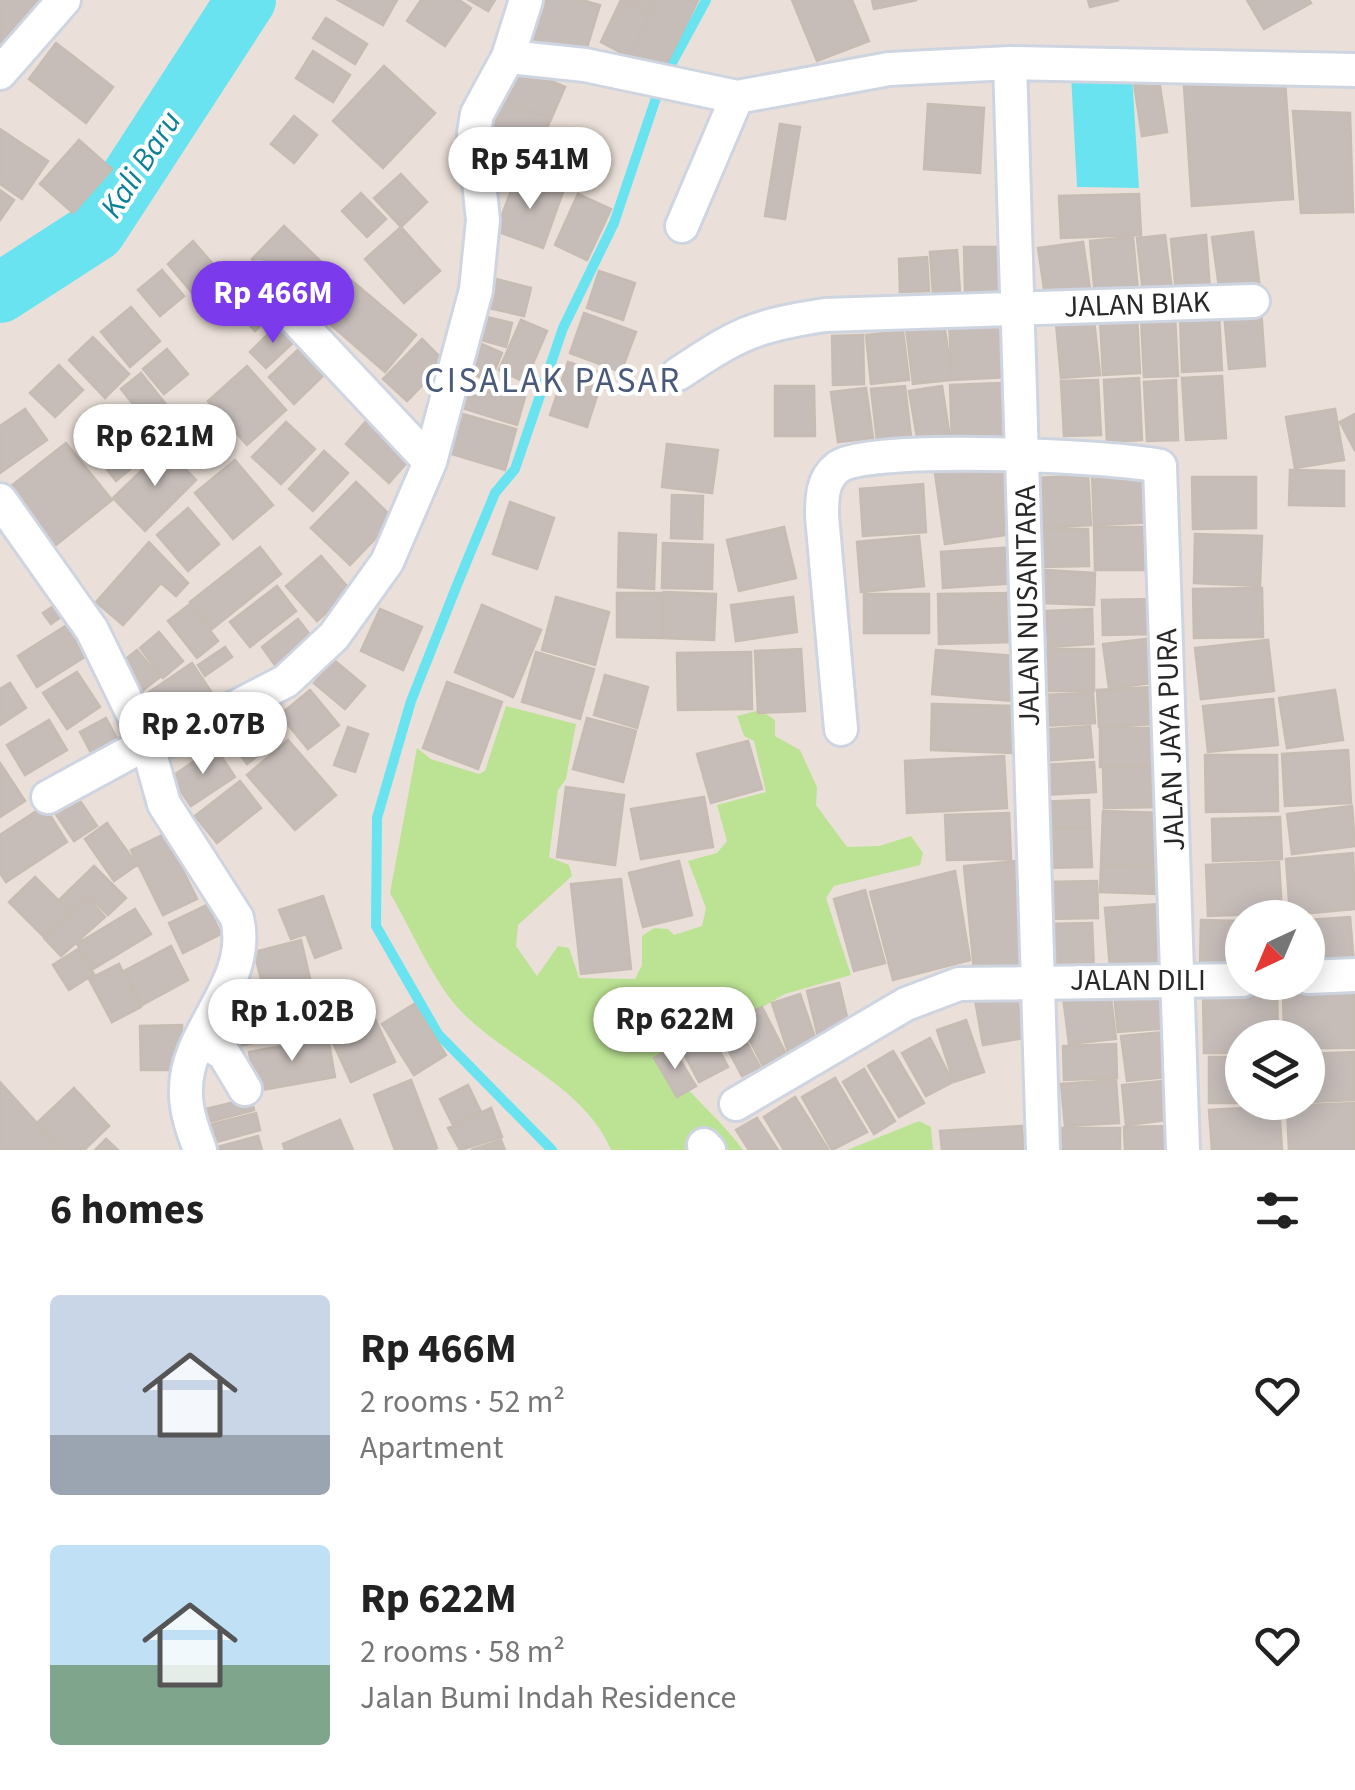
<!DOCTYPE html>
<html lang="en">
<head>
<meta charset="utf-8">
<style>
  body { margin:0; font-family:"Source Sans 3",sans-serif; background:#f2f2f2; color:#222; height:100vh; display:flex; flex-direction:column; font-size:38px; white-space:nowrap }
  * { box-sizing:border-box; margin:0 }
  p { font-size:32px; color:#767676 }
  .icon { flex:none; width:55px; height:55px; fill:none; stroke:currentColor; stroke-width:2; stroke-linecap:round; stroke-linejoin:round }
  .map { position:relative; height:1150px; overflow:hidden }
  .details { display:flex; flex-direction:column; background:#fff; flex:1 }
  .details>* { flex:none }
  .needle { width:65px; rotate:224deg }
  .buttons { position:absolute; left:1225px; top:900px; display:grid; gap:20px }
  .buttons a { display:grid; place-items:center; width:100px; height:100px; border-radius:50%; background:#fff; box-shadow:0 5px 25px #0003; font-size:50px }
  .price { position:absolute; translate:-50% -85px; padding:0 22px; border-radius:35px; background:#fff; color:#222; font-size:32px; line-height:65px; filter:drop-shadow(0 2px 5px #0008) }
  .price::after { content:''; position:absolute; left:50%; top:60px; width:30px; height:22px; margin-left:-15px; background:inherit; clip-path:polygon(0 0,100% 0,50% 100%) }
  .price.on { background:#7c3aed; color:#fff }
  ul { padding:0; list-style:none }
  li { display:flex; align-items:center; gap:30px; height:250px; padding:0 50px }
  li span { display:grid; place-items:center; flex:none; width:280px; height:200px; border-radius:10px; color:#555 }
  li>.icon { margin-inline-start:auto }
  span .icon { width:120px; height:120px; fill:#fffc; stroke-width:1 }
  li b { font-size:42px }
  h2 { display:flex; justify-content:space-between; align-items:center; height:120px; padding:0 50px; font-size:42px }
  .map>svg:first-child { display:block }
  .green { fill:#bce394 }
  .water { fill:#69e3f0 }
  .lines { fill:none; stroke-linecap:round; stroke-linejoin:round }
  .stream { stroke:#69e3f0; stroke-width:10 }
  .river { stroke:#69e3f0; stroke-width:60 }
  .building { fill:#c6bdb9; stroke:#c6bcb3; stroke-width:2.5 }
  .minor-casing { stroke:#ced5e1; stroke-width:38 }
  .minor { stroke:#fff; stroke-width:32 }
  .labels { text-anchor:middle; stroke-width:8; stroke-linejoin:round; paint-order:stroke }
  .street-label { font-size:30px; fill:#282828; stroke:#fff }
  .water-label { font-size:32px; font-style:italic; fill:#0b8199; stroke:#fff }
  .quarter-label { font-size:35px; letter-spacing:2.5px; fill:#485979; stroke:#fff }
</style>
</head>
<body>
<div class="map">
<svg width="1355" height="1150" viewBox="0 0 1355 1150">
  <rect width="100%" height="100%" fill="#ebe0d9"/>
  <!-- green -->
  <path class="green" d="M506,706L576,724L566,779L558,790L549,857L569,865L572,876L518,925L516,946L537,976L558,946L569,948L579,978L635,979L642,965V936L654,928L668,929L674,935L702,926L706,908L688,861L717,853L727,841L717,805L766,792L754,741L744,736L737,716L760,710L775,720V736L800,750L817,787L816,805L847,847L879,846L911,836L923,853L920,865L834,886L826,898L851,975L785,994L757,1010L718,1018L664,1055C684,1093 718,1115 743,1150H611C584,1085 504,1058 458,1008C432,979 410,927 390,893L417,748L431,759L479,774L485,771Z
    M919,1121L931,1127L933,1150H847Z"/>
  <!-- water -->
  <path class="water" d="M1071,75H1132L1139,188L1077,187Z"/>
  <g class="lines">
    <!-- stream -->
    <path class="stream" d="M552,1150L438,1034L376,926L377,818L411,701L459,580L495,493L515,469L563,328L614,223L661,83L706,0"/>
    <!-- river -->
    <path class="river" d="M0,293L96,231L246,0"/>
  </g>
  <!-- building -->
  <path class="building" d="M0,0H38L0,46Z
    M338,0H397L383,25Z
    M421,0H459L471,8L445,46L407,21Z
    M469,0H495L488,11Z
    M532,0H582L600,5L585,54L521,36Z
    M621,0L650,15L629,57L601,42Z
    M624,0H657L651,14Z
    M659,0H698L662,73L629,57Z
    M792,0H852L869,41L817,61Z
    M872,0H917L874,9Z
    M1088,0H1119L1090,7Z
    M1247,0H1309L1311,3L1264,29Z
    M326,18L367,44L355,64L313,38Z
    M56,43L113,87L86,123L29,79Z
    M313,51L350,75L333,102L296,78Z
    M511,64L565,87L551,119L497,96Z
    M384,66L435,113L383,168L333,121Z
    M1159,80L1167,132L1142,136L1134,84Z
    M1285,80L1293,199L1192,206L1184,86Z
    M497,96L551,119L535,155L482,131Z
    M928,104L984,108L980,173L924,169Z
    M1293,111L1350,113L1353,212L1301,213Z
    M294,116L317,135L294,163L271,144Z
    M780,124L800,127L785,219L765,216Z
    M0,129L48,161L22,199L0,184Z
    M79,140L112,169L73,213L40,184Z
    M401,174L427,202L401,227L374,198Z
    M517,175L563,192L543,248L496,231Z
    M0,190L14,200L0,220Z
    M361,193L386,219L367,237L342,211Z
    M578,194L611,209L587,260L555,245Z
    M1139,194L1141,235L1061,238L1059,196Z
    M284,226L336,276L304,309L252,259Z
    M401,227L440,271L404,303L365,259Z
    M1253,232L1260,289L1220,294L1212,237Z
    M1165,235L1172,290L1143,293L1137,238Z
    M1206,235L1210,290L1176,293L1171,239Z
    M1133,237L1138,292L1095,296L1090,241Z
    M193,241L219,271L193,294L168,264Z
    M1083,242L1090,289L1045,295L1038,248Z
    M964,247H1005V292H965Z
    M957,250L960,292L933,294L930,252Z
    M927,257L929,291L900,292L899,259Z
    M162,270L184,296L160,316L138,290Z
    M599,271L635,283L623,320L587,308Z
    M345,275L416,335L385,372L315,311Z
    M496,279L531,288L524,316L489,308Z
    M255,290L275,312L255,331L234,309Z
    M131,307L160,341L130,367L101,332Z
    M1261,309L1265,366L1229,369L1224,312Z
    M584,313L636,332L621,372L570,353Z
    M1219,314L1222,370L1182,372L1180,316Z
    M1175,315L1178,376L1144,377L1141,316Z
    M1137,316L1140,373L1103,375L1100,318Z
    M487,317L512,323L506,347L481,340Z
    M1004,319L1008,377L952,380L949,322Z
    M521,320L547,331L525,382L499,370Z
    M1094,320L1100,375L1061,378L1056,323Z
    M279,323L296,340L266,368L250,352Z
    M944,323L952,380L913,384L906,328Z
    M903,331L909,380L871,384L866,335Z
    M863,335L864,384L833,385L832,336Z
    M93,337L129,374L105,398L69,360Z
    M422,339L445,362L407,401L383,379Z
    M477,342L502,353L490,382L465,370Z
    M303,345L328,371L294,404L269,377Z
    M167,349L188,374L164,394L143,369Z
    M568,362L604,374L587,427L550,415Z
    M59,365L83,390L55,417L30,393Z
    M247,366L286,410L247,445L208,401Z
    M141,373L172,412L152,428L121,389Z
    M1222,376L1226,438L1186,440L1182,378Z
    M1139,378L1142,440L1107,442L1104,380Z
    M470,380L525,397L517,425L462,408Z
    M1098,380L1101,435L1064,436L1061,381Z
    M1176,380L1178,440L1147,441L1144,382Z
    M1003,383L1005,441L952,443L950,385Z
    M775,386H814L815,436H775Z
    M905,386L912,445L878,449L871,389Z
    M942,386L950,438L918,443L909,391Z
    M866,388L873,438L838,442L831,392Z
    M25,409L47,440L0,473V426Z
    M1335,409L1344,460L1295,468L1286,417Z
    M459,413L516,429L505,470L448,453Z
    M1355,414V451L1340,422Z
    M367,420L410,459L389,483L346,444Z
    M286,422L315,449L281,484L252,457Z
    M120,432L142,459L116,481L93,452Z
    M66,443L112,500L56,545L10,487Z
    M667,444L718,450L712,493L662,487Z
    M165,448L196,480L145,531L113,498Z
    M324,451L348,473L313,511L289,489Z
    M235,460L273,505L233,539L195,493Z
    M1002,463L1012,534L945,544L935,473Z
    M1155,470L1157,522L1094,525L1092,472Z
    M1290,470L1344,471V506L1289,505Z
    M1088,475L1091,525L1041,528L1038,478Z
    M1192,477H1256V528L1193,529Z
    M356,482L394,519L350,565L311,528Z
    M923,484L926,532L863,536L860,489Z
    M672,495L703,496L702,539L671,538Z
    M510,502L554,518L537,569L493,554Z
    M188,508L219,544L188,571L157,535Z
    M784,527L796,578L739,591L727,540Z
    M1094,527H1146L1147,570H1095Z
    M1041,529H1088L1089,566L1041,567Z
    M619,533L656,535L654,589L618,587Z
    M1195,534L1262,536L1260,586L1194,583Z
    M919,536L924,586L861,592L857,542Z
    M149,542L188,583L176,596L161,583L123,625L96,602Z
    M663,543L713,545L712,589L662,588Z
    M260,547L281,574L212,629L190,602Z
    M1015,547L1018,583L943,588L941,552Z
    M321,556L351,591L317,621L286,586Z
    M1044,570L1095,573L1094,605L1043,603Z
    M277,586L296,611L250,647L230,622Z
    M1262,588L1263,637L1194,638L1193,589Z
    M664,592L716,594L714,640L663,638Z
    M617,593H662L661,638L617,637Z
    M1011,593L1012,642L939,644L938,594Z
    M864,594H929V633H864Z
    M556,597L609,612L595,665L542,650Z
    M793,597L797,632L736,641L731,605Z
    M1155,599L1156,634L1103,635L1102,600Z
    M61,601L68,612L51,624L43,613Z
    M190,604L218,641L197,658L168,621Z
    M482,605L541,630L513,697L455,672Z
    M380,609L422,627L403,670L361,651Z
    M1092,609L1093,644L1048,647L1046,611Z
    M298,619L319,647L282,675L262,647Z
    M67,625L86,656L37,687L18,656Z
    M159,632L183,661L163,678L140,648Z
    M1155,638L1161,682L1109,688L1103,644Z
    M1268,640L1274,691L1201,699L1195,648Z
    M225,647L232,657L205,676L198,665Z
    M801,649L805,711L758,713L755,651Z
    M1047,649H1094V691H1048Z
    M137,650L160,677L138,694L115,668Z
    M936,650L1015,656L1012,701L932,694Z
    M536,652L594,669L580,719L522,702Z
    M751,652L752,709L678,710L677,653Z
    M334,660L365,686L345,709L314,683Z
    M192,663L216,699L163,735L139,699Z
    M77,672L100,707L67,729L43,693Z
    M605,675L648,687L637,728L594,715Z
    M447,682L502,702L478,769L423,748Z
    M10,683L26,708L0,725V689Z
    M1153,687L1155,724L1099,727L1097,690Z
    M310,690L339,725L308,749L280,715Z
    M1335,690L1343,740L1287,748L1279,698Z
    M1093,693L1095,723L1043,726L1041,695Z
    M1273,699L1278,745L1208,752L1203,706Z
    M256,703L282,737L247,764L221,729Z
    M932,704L1014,706L1012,753L931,750Z
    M106,718L124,752L98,766L80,732Z
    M587,718L636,731L623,782L573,769Z
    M49,720L67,750L25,775L7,745Z
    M1090,726L1093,757L1043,761L1040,730Z
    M348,727L368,734L355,772L334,765Z
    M1100,728H1153V766L1100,767Z
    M288,740L336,795L295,830L247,775Z
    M748,741L762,789L711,803L697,754Z
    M215,747L235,777L191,806L171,777Z
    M1348,750L1351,803L1285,806L1282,754Z
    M1205,755H1277L1278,811L1206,812Z
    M1004,756L1007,808L907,813L905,761Z
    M1094,762L1096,792L1044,795L1042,765Z
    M0,763L25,801L0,817Z
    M1157,766L1158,807L1104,808L1103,768Z
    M240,781L261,808L217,843L195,816Z
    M566,787L624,795L615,865L557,857Z
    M74,792L97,826L74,841L51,807Z
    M704,797L713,847L641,859L631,809Z
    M1089,800L1090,827L1034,829L1033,802Z
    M44,806L67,842L6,882L0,873V835Z
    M1352,806L1355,846L1292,854L1287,814Z
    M1103,811L1162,813L1160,867L1101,865Z
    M1009,813L1011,859L947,860L945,815Z
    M1280,817L1282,859L1213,861L1212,819Z
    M107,823L137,865L114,881L85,839Z
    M1090,827L1092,867L1035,868L1034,829Z
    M165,834L197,899L163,915L131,850Z
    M1353,853L1355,909L1290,915L1286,859Z
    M679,861L692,915L643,927L629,873Z
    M1015,861L1025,966L974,970L964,866Z
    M1279,862L1282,913L1208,916L1206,865Z
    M1101,865L1160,867L1159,894L1100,892Z
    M94,866L126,898L108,915L88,895L70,912L59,900Z
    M955,871L970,960L893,980L870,892Z
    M35,877L70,912L44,937L9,902Z
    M621,879L631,969L581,974L571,884Z
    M1097,881L1098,918L1046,919L1045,882Z
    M865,890L885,963L854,971L834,899Z
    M323,896L341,948L315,958L306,934L291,939L279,910Z
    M88,898L105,917L61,956L44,938Z
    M1159,904L1164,964L1110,968L1105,908Z
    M207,905L221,934L183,953L169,923Z
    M135,909L151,934L93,969L77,944Z
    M1350,917L1354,965L1308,968V920Z
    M1201,920L1242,921V968L1200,967Z
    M1092,923L1094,971L1051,973L1048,924Z
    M301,940L311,983L265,994L254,952Z
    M171,946L188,980L142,1005L124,971Z
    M78,949L94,974L69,990L53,965Z
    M119,964L141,1007L112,1022L89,979Z
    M839,983L851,1034L819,1041L807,991Z
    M1015,987L1024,1038L983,1045L974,994Z
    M1203,987H1277L1278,1038H1242V1053H1204Z
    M1355,987V1048H1308V1038H1284L1283,988Z
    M1167,990L1170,1028L1118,1032L1114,994Z
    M1110,991L1116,1039L1069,1044L1063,996Z
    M800,994L818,1046L789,1055L772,1003Z
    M288,997L297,1033L231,1048L222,1012Z
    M414,1004L446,1055L414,1075L382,1024Z
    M369,1006L395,1062L351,1082L325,1025Z
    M762,1007L786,1054L763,1066L739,1019Z
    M732,1015L760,1067L742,1076L715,1025Z
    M966,1020L984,1072L954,1082L937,1030Z
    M182,1025V1070H141L140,1026Z
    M706,1025L728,1067L699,1082L677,1040Z
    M1174,1031L1179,1076L1127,1081L1121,1036Z
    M328,1038L335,1077L256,1091L249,1052Z
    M930,1038L953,1082L926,1096L902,1053Z
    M1116,1044L1117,1078L1064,1080L1063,1046Z
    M672,1047L696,1086L677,1097L654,1058Z
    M893,1051L924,1103L899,1117L868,1066Z
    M1355,1052V1100L1308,1102V1054Z
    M1209,1057H1242V1102L1278,1103H1209Z
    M864,1069L895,1121L874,1134L843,1082Z
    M835,1078L867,1132L832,1150L802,1097Z
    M411,1080L437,1148L433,1150H395L374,1095Z
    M1116,1080L1119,1123L1065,1126L1061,1084Z
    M1172,1080L1176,1119L1126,1125L1122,1085Z
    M0,1082L61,1150H0Z
    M468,1085L481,1112L453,1125L440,1099Z
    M74,1088L109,1126L84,1150H64L38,1122Z
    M795,1097L828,1149L827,1150H784L764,1117Z
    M251,1098L254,1110L209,1122L206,1109Z
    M1355,1103V1150H1289L1287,1106Z
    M1279,1106L1282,1150H1212L1209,1110Z
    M491,1108L502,1137L460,1150L448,1128Z
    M256,1113L260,1130L213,1143L209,1125Z
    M757,1118L778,1150H749L736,1130Z
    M340,1120L353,1150H285L283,1144Z
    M1022,1126L1024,1150H942L940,1131Z
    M1175,1126L1176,1150H1125L1124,1127Z
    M1061,1128H1120V1150H1062Z
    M258,1136L262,1150H218L217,1147Z
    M106,1139L118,1150H95Z
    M501,1140L505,1150H471Z"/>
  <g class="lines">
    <defs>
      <path id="minor" d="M508,57L585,65L737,97L889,69L1010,63L1355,70
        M1010,63L1043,1150
        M0,73L64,0
        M682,226L737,97
        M258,279L430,462
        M678,374C738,334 753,326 825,315L1253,301
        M0,500L92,630L147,743L164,804L237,918C253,982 186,1030 186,1089C185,1110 193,1131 200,1150
        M841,729L822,516C822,498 822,479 838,467C871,444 1114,456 1160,466L1183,1150
        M48,797L147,743L174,739L286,681L334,636L387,562L430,462L476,290L483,220L474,133L477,114L508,57L526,0
        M1308,977L1355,975
        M202,1040L224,1054L245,1089
        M736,1104L906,1004L959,984L1242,980
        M704,1145L709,1150"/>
    </defs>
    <!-- minor casing -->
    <use href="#minor" class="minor-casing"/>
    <!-- minor -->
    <use href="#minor" class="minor"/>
  </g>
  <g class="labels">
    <!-- street labels -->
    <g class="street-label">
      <text transform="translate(1137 304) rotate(-2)" y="10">JALAN BIAK</text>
      <text transform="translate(1027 606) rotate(-91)" y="10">JALAN NUSANTARA</text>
      <text transform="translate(1170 740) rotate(-92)" y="10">JALAN JAYA PURA</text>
      <text x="1138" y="990">JALAN DILI</text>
    </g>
    <!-- water labels -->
    <g class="water-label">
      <text transform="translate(140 164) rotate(-57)" y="11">Kali Baru</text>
    </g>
    <!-- quarter labels -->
    <g class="quarter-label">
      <text x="553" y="392">CISALAK PASAR</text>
    </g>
  </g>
</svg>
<div class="buttons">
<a><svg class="needle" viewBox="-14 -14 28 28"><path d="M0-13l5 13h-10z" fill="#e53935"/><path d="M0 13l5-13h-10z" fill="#767676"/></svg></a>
<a><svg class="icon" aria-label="layers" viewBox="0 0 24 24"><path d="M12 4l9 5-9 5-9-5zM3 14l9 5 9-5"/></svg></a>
</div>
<b class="price" style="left:530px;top:212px">Rp 541M</b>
<b class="price on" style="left:273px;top:346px">Rp 466M</b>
<b class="price" style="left:155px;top:489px">Rp 621M</b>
<b class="price" style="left:203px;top:777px">Rp 2.07B</b>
<b class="price" style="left:292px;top:1064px">Rp 1.02B</b>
<b class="price" style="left:675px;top:1072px">Rp 622M</b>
</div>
<section class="details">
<h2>6 homes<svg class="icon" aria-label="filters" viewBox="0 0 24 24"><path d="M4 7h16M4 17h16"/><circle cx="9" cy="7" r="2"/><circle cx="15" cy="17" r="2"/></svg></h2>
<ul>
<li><span style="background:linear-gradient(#c9d6e8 70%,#9aa5b1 0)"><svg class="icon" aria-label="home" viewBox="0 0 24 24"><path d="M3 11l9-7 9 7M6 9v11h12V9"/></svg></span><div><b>Rp 466M</b><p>2 rooms · 52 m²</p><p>Apartment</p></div><svg class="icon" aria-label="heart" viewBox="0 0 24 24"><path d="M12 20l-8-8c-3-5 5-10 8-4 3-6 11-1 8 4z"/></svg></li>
<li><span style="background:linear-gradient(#bfe0f5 60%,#7fa58c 0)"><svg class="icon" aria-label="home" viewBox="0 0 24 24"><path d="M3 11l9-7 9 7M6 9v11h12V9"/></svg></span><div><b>Rp 622M</b><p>2 rooms · 58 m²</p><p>Jalan Bumi Indah Residence</p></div><svg class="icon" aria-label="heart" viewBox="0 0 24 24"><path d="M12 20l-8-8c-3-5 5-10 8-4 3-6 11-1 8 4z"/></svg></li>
</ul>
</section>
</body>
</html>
